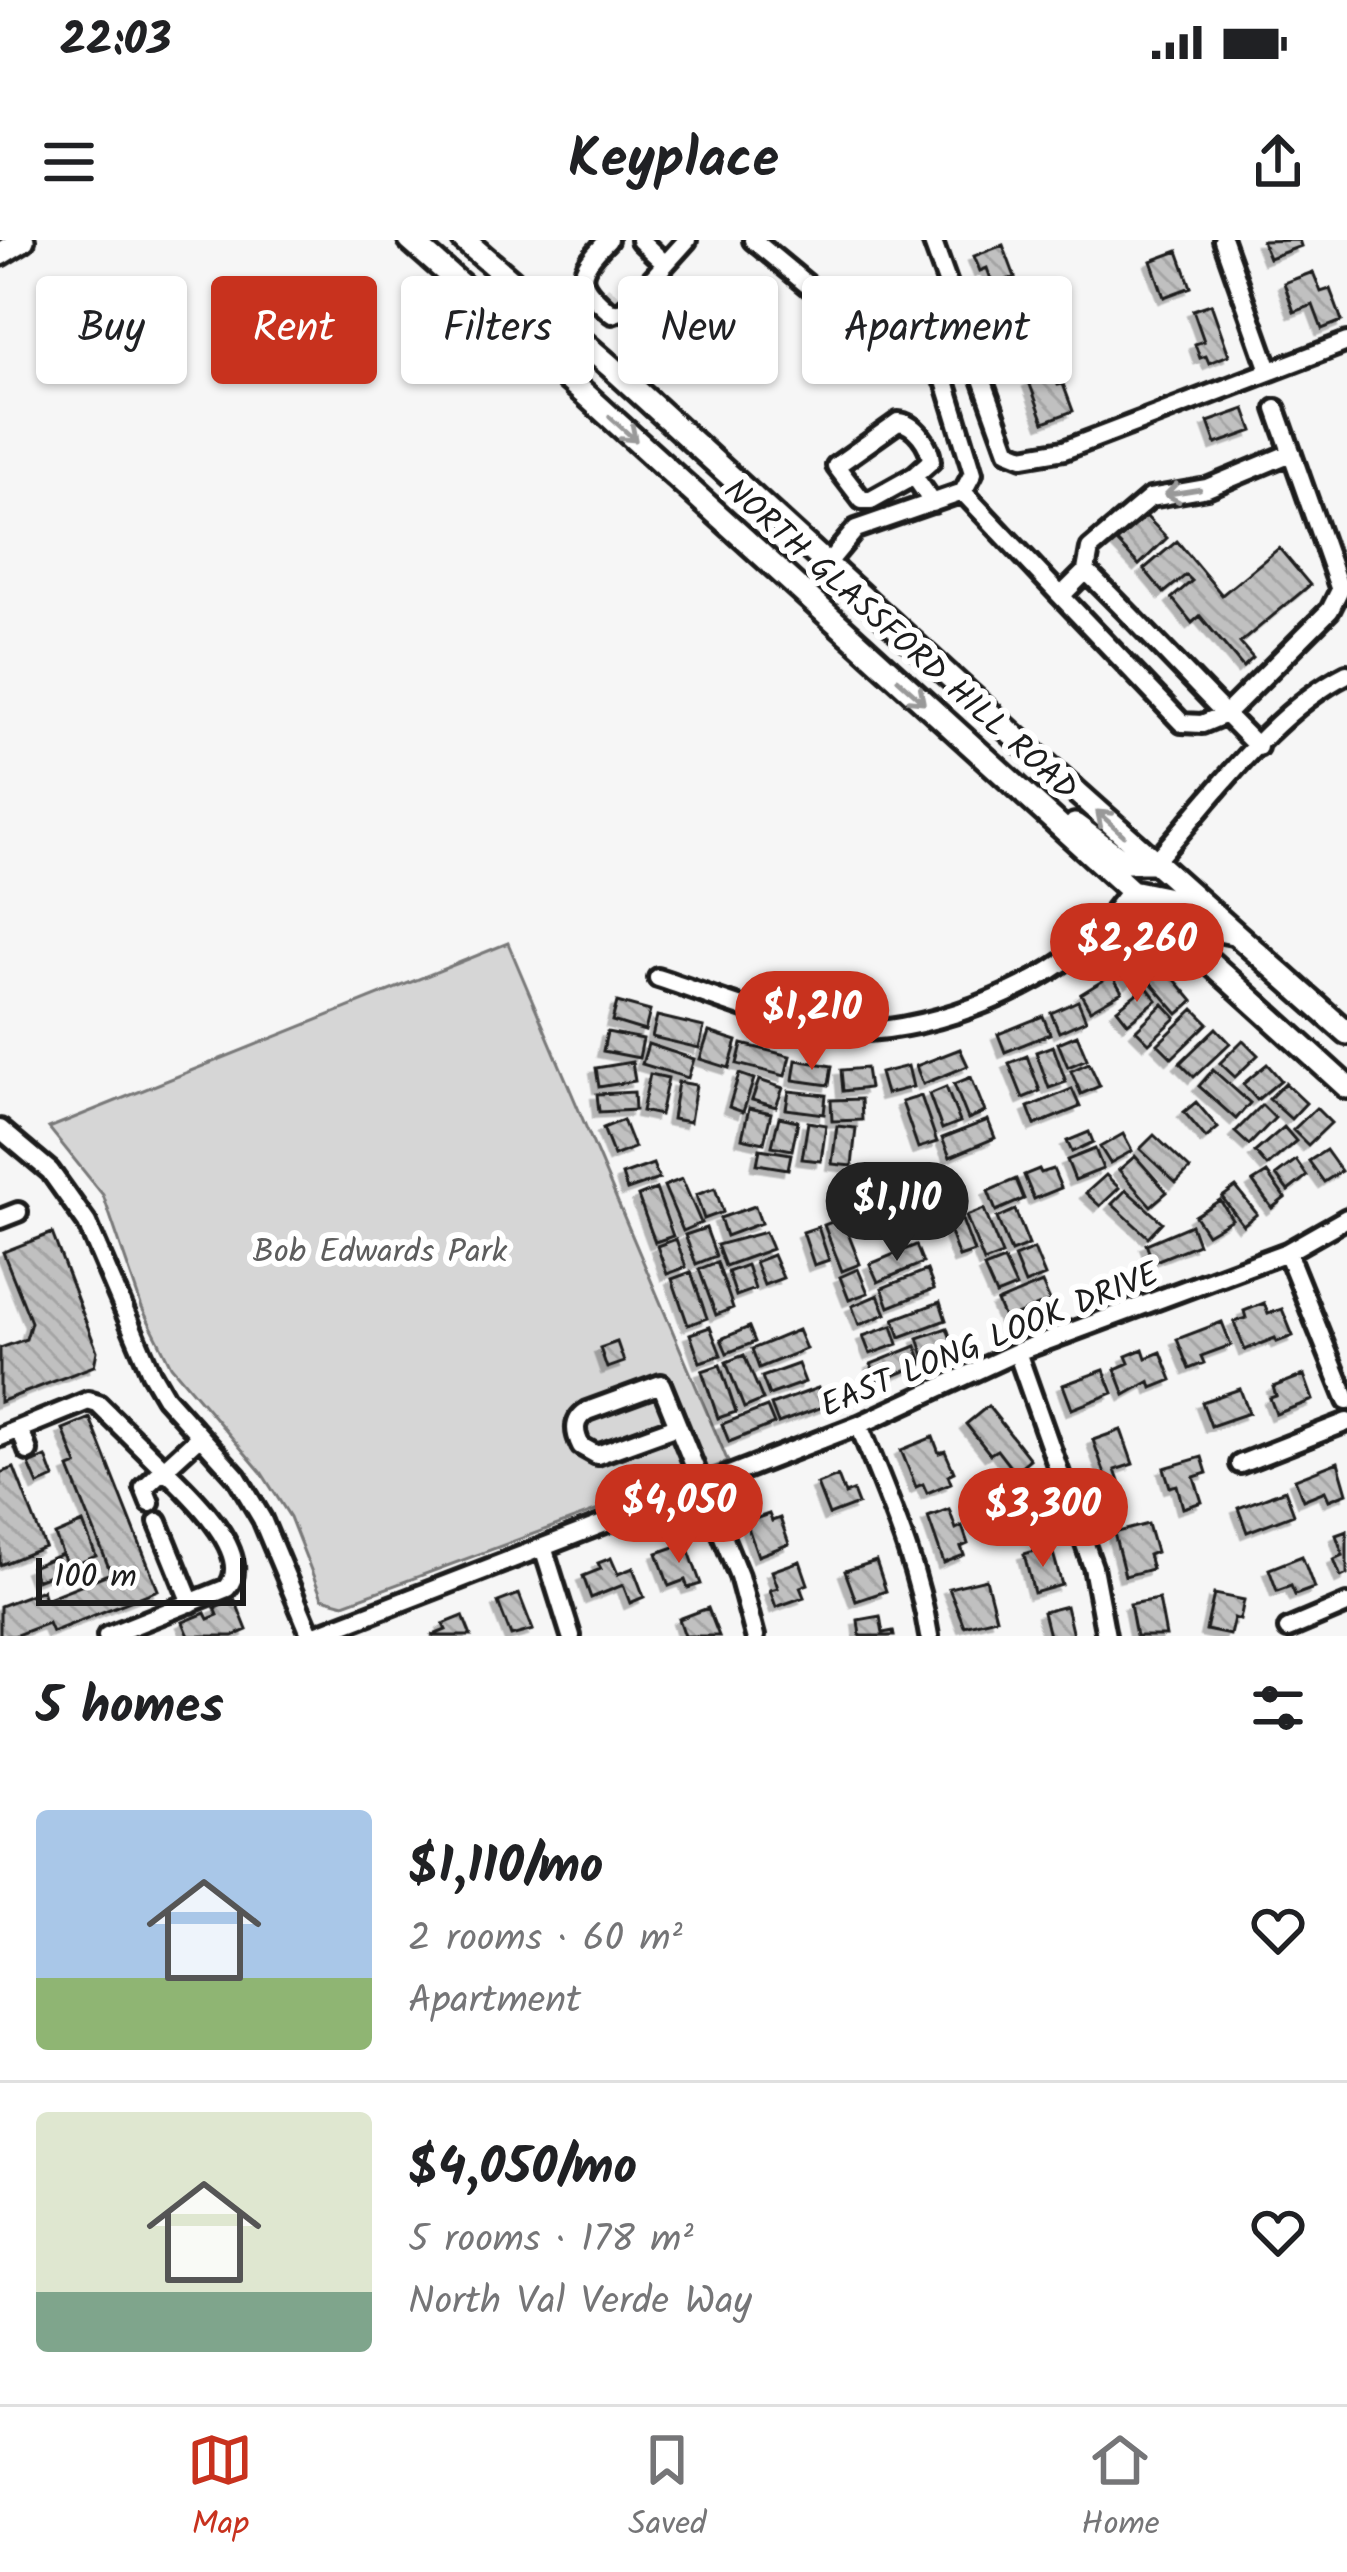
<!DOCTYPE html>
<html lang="en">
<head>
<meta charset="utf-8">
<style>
  body { margin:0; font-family:Kalam,sans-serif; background:#f2f2f2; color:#202124; height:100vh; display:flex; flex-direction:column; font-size:45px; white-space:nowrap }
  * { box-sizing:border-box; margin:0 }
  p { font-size:39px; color:#757577 }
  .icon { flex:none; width:66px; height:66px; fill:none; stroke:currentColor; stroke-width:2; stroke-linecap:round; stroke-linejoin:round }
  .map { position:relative; height:1396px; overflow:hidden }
  .drawer { display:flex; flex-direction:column; background:#fff; flex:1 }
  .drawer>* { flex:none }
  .hud { position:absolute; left:36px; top:36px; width:1275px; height:108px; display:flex; gap:24px }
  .scale { position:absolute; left:36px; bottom:30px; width:210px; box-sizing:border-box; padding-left:12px; border:6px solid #1c1c1c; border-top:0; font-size:33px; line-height:42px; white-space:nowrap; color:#1c1c1c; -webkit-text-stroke:9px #fff; paint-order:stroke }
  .price { position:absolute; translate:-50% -102px; padding:0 27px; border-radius:42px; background:#c8321e; color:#fff; font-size:39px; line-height:78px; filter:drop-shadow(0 3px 6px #0008) }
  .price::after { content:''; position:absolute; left:50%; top:72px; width:36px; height:27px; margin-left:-18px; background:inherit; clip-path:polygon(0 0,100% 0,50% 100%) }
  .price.active { background:#222; color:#fff }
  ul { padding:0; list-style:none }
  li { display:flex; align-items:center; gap:36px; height:300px; padding:0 36px }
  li+li { border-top:3px solid #e0e0e0 }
  li span { display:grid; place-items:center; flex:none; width:336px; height:240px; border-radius:12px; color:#555 }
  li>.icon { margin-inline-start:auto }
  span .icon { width:144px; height:144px; fill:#fffc; stroke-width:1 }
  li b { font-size:51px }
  h2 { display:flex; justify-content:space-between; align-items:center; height:144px; padding:0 36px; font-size:51px }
  .tag { padding:0 42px; border-radius:12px; background:#fff; box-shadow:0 3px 9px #0004; font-size:42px; line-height:108px }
  .tag.active { background:#c8321e; color:#fff }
  .status { display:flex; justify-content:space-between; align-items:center; height:84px; padding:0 60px; background:#fff; direction:ltr }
  .status svg { height:33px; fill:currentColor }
  header { display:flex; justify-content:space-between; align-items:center; height:156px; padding:0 36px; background:#fff; font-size:54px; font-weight:800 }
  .menu { display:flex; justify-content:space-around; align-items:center; height:168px; border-top:3px solid #e0e0e0; background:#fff; font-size:33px; color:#757577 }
  .menu a { display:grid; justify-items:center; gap:6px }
  .menu .active { color:#c8321e }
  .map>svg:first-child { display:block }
  .park { fill:#d6d6d6; stroke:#797979; stroke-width:3 }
  .building { fill:url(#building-back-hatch); stroke:#1c1c1c; stroke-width:3; filter:url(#shadow) }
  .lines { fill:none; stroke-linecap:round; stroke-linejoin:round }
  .minor-tunnel { stroke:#d5d5d5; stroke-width:16; stroke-dasharray:16 8; stroke-linecap:butt }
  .minor-casing { stroke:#1c1c1c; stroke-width:26 }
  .major-casing { stroke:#1c1c1c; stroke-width:30 }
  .minor { stroke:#fff; stroke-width:16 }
  .major { stroke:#fff; stroke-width:21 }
  .oneway { stroke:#999 }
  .labels { text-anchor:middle; stroke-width:12; stroke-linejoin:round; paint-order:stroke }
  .street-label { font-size:33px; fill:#1c1c1c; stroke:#fff }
  .park-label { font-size:33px; fill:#5d5d5d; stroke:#fff }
</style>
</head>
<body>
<div class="status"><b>22:03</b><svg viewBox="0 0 49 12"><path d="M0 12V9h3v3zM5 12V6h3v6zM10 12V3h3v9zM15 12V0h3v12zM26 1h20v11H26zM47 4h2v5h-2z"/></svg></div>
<header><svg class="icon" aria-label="menu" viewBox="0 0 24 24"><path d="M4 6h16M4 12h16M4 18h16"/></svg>Keyplace<svg class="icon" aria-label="share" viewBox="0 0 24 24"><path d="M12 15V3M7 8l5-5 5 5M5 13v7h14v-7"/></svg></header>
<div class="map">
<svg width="1347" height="1396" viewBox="0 0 1347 1396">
  <defs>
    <pattern id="building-back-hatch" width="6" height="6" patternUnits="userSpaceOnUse" patternTransform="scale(3)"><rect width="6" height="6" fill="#c0c0c0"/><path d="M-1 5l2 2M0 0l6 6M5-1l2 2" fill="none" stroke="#a4a4a4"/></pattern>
    <filter id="shadow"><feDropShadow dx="-5.5" dy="5.5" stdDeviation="0" flood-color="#0004"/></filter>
  </defs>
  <rect width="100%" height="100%" fill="#f6f6f6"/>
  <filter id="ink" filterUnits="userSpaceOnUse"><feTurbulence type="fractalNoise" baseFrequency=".00833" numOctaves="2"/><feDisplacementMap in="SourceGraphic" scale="24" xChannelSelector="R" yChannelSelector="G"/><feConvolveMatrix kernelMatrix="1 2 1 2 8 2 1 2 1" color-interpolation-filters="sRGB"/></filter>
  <g filter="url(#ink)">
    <!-- park -->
    <path class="park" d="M508,703L728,1222L344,1364L322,1358L290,1277L261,1232L171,1126L142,1068L103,955L49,888Z"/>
    <!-- building -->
    <path class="building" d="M1299,0L1301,6L1269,18L1262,1Z
      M1003,5L1015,37L993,45L987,28L980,31L974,16Z
      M1178,11L1191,47L1164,57L1151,21Z
      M1313,32L1321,52L1330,49L1342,81L1322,89L1313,65L1294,72L1284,43Z
      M1211,64L1229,115L1209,123L1206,116L1200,118L1195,104L1204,101L1193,70Z
      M1037,70L1049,103L1014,117L1008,99L1014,97L1008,81Z
      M1053,133L1058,145L1063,144L1073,171L1044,182L1029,142Z
      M1245,169L1253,191L1216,204L1208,182Z
      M1145,275L1167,298L1139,325L1117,302Z
      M1177,301L1222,355L1279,308L1310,345L1240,403L1253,418L1243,427L1200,376L1192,383L1172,358L1192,341L1186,335L1164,353L1144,329Z
      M1142,705L1155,721L1131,742L1117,726Z
      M1161,723L1193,761L1178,774L1146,737Z
      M1112,735L1122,752L1090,770L1081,754Z
      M1146,746L1157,760L1128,783L1117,769Z
      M1078,761L1086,780L1059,792L1051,773Z
      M617,762L650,771L645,791L612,781Z
      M1163,764L1176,778L1149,803L1136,790Z
      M1194,769L1208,783L1172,818L1158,804Z
      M657,776L704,787L699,808L652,797Z
      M1043,776L1050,794L1005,812L998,794Z
      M1216,788L1230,803L1194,837L1180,823Z
      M607,792L643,799L639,818L603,811Z
      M709,792L737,801L729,828L700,819Z
      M1077,795L1087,819L1068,827L1058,803Z
      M1243,800L1258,815L1235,837L1220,823Z
      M648,804L694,819L688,838L642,824Z
      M742,804L790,816L785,836L737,824Z
      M1053,806L1066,842L1049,848L1036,812Z
      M960,809L968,826L923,844L916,826Z
      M1027,816L1040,851L1023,858L1009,823Z
      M796,820L832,826L829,845L793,840Z
      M632,822L635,841L599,847L596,828Z
      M1089,823L1100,846L1081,854L1071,831Z
      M1267,824L1281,840L1257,860L1243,844Z
      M908,826L913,847L886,854L880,833Z
      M866,828L869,848L843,851L841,830Z
      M1213,830L1250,863L1236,879L1199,846Z
      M650,834L668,838L660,875L642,871Z
      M739,834L754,839L743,872L729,867Z
      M971,837L985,872L968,879L954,844Z
      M759,840L783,848L776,867L752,860Z
      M678,842L696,845L690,882L672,879Z
      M1285,843L1306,863L1291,879L1269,859Z
      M946,847L960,882L942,889L929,854Z
      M1072,849L1080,867L1035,885L1028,867Z
      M789,851L826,855L824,874L786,869Z
      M634,852L635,870L599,872L597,854Z
      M921,856L937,902L918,908L902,862Z
      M861,859L862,880L832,881L831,860Z
      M1196,862L1218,888L1206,898L1184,872Z
      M1262,865L1275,878L1249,905L1235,892Z
      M749,868L771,873L764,903L742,898Z
      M1316,868L1331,883L1308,905L1293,890Z
      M779,877L798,881L792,910L772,906Z
      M623,880L634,908L614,916L603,888Z
      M988,880L995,898L950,917L942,898Z
      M808,882L826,885L821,921L802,919Z
      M837,886L856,888L852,926L832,924Z
      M1284,887L1296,901L1267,926L1255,912Z
      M1089,892L1093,902L1072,912L1067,901Z
      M1123,894L1132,911L1110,923L1100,907Z
      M1154,895L1190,929L1176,943L1140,909Z
      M760,909L791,914L788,929L757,924Z
      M1095,909L1103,929L1075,940L1067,920Z
      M1326,910L1341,931L1324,942L1309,921Z
      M1135,916L1167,952L1151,966L1119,930Z
      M1296,920L1307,936L1288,951L1276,935Z
      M653,924L659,939L627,950L622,935Z
      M1039,929L1041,933L1053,929L1061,948L1034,959L1024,935Z
      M1267,933L1285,958L1272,968L1253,942Z
      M1106,935L1119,948L1100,966L1086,953Z
      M682,939L701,983L683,991L664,946Z
      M1016,939L1024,959L996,971L988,951Z
      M1236,947L1257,974L1243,985L1222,957Z
      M715,948L723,972L704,979L696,955Z
      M656,949L673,996L655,1002L638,956Z
      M1126,950L1162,982L1148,997L1112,964Z
      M1220,960L1232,979L1207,994L1195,976Z
      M755,966L761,983L726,996L720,978Z
      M984,969L1002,1015L984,1022L966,976Z
      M1015,970L1029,1005L1011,1012L997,978Z
      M842,978L860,1024L842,1031L824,985Z
      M962,980L974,1012L959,1017L947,985Z
      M1191,985L1198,1004L1153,1022L1146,1004Z
      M818,987L829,1020L814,1025L803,992Z
      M706,988L716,1016L696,1024L685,995Z
      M765,992L772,1009L725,1026L717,1005Z
      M52,993L97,1111L94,1126L0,1162V1108L26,1099L31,1082L3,1012Z
      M676,999L686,1027L667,1034L657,1006Z
      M916,1005L923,1023L878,1042L870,1024Z
      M1034,1009L1045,1036L1025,1044L1014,1017Z
      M773,1015L783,1038L764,1045L755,1022Z
      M1004,1020L1016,1047L996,1055L984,1028Z
      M717,1022L733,1068L716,1075L699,1029Z
      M747,1025L755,1049L736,1056L728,1032Z
      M858,1029L868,1053L849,1060L840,1037Z
      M927,1030L934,1049L889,1067L882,1048Z
      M691,1032L707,1078L688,1085L672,1039Z
      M1042,1043L1050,1061L1005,1080L997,1062Z
      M878,1055L886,1074L859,1085L852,1066Z
      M940,1062L946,1080L900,1097L894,1079Z
      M1264,1063L1268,1074L1282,1069L1293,1096L1277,1102L1275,1098L1245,1110L1234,1082L1246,1078L1244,1071Z
      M1222,1082L1231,1105L1201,1116L1204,1123L1189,1129L1177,1099Z
      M892,1086L898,1104L870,1114L863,1096Z
      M710,1087L721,1115L700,1122L690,1094Z
      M749,1087L755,1102L727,1113L721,1099Z
      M947,1088L954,1108L925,1119L918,1098Z
      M798,1090L806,1109L759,1128L752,1109Z
      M617,1102L624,1122L607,1128L600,1108Z
      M916,1106L923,1124L878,1142L871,1124Z
      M1143,1109L1146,1118L1161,1112L1172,1140L1152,1148L1150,1141L1125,1155L1115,1129L1129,1123L1126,1116Z
      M744,1115L763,1160L744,1168L726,1122Z
      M798,1124L805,1142L769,1155L762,1137Z
      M720,1125L736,1172L718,1178L702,1131Z
      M1104,1130L1113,1153L1072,1169L1063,1145Z
      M1304,1135L1313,1160L1276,1174L1270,1158L1276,1156L1273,1147Z
      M818,1148L825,1166L778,1183L771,1165Z
      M1240,1149L1249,1173L1211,1186L1202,1162Z
      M988,1166L1030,1219L1014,1232L997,1210L990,1214L966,1184Z
      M767,1167L774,1184L729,1202L722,1184Z
      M90,1178L158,1350L52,1392L48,1383L14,1396H0V1366L42,1350L45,1359L111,1333L69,1228L77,1225L63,1189Z
      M1121,1190L1133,1224L1115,1230L1125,1259L1106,1266L1096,1237L1105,1234L1093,1200Z
      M933,1197L939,1213L945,1211L954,1232L948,1235L951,1243L927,1253L923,1244L916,1247L901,1210Z
      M46,1217L54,1238L38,1245L29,1224Z
      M1202,1217L1207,1233L1194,1237L1202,1262L1183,1268L1177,1245L1170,1247L1164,1228Z
      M1338,1222L1347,1253L1329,1260L1325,1251L1303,1260L1295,1239Z
      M14,1228L45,1307L0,1325V1233Z
      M838,1236L845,1254L853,1251L858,1264L829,1275L817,1244Z
      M1037,1249L1047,1276L1039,1279L1043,1288L1025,1294L1012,1275L1018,1273L1012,1258Z
      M1285,1250L1294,1274L1247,1292L1238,1268Z
      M949,1269L956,1289L962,1286L968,1304L961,1307L964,1315L944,1323L928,1277Z
      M769,1274L772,1281L780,1278L789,1304L758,1316L746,1282Z
      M83,1283L96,1316L68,1328L55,1295Z
      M1148,1284L1156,1312L1148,1315L1152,1329L1125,1336L1114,1293Z
      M1347,1291V1334L1341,1337L1334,1319L1343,1315L1336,1295Z
      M686,1303L701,1344L688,1348L685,1340L669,1346L657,1313Z
      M1051,1306L1062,1345L1034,1353L1024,1314Z
      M62,1314L68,1328L36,1340L31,1327Z
      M1302,1316L1314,1348L1295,1355L1291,1346L1277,1351L1269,1329Z
      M611,1318L618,1334L633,1328L644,1357L630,1363L623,1345L591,1358L583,1336L601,1329L598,1323Z
      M800,1321L808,1344L800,1347L804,1357L776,1367L770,1350L778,1348L772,1331Z
      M876,1321L886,1351L856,1361L845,1331Z
      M986,1339L996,1378L964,1386L949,1348Z
      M519,1354L533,1390L511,1396L498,1362Z
      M1214,1354L1244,1360L1240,1380L1234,1378L1230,1395L1206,1390Z
      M1159,1359L1166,1396H1136L1130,1364Z
      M235,1360L247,1390L233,1396H189L183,1382L205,1373L208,1379L218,1375L215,1368Z
      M1066,1366L1073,1396H1049L1043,1372Z
      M708,1368L719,1396H685L679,1379Z
      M463,1376L471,1396H431L446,1390L443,1384Z
      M880,1376L883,1393L893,1391L894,1396H860L858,1380Z"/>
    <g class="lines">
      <!-- minor-tunnel -->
      <path class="minor-tunnel" d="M603,52L616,63"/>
      <defs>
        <path id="minor" d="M608,0C574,35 575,42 612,74L624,70L687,0
          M640,0L665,24
          M753,0L885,109L934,129L945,141L973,233L963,252L856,289L827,324
          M932,0L1008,211L1023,217L1064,210L1347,102
          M1223,0L1269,130
          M914,236L871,260H862L836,226L898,182C915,183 930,205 931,221L914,236L933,263
          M963,252L1061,356
          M1086,331L1090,309L1150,258L1207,248L1291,213
          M1258,507C1200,449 1144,388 1086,331L1061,356L1182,483L1202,484L1226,474L1330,370L1340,350L1276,169
          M1154,622C1211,560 1271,472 1347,434
          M658,738C713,756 769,780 825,789C900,802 1017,759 1075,713C1097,696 1113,672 1130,651
          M0,889L50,931L87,983L151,1133L165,1157L237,1237L262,1279L311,1396
          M0,979L18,972
          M1287,1012L1347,1161
          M1017,1112L1093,1327L1106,1396
          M859,1185C886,1254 918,1323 929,1396
          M677,1186L597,1215L581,1206C574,1192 573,1180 587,1171L661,1144L739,1336L755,1396
          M20,1189L28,1211
          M0,1197L88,1161L98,1164L164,1229L144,1248L150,1263
          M1240,1224L1347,1182
          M158,1282L191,1363
          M544,1310L571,1396
          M1288,1389L1347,1364
          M107,1396L227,1348C256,1315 188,1252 164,1229L200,1196
          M313,1396L859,1185L1017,1112L1287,1012L1347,978"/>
        <path id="major" d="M410,0L586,155L1347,847
          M464,0L610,126L1043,522L1347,793
          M0,14L23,0
          M1075,585L1125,622H1154
          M1131,651L1165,658L1205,687L1233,693"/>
      </defs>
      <!-- minor casing -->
      <use href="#minor" class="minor-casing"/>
      <!-- major casing -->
      <use href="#major" class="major-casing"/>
      <!-- minor -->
      <use href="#minor" class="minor"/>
      <!-- major -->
      <use href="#major" class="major"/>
    </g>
    <!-- one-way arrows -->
    <defs><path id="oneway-shaft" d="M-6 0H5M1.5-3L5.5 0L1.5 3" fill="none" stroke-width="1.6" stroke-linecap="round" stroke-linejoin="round" transform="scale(3)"/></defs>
    <g class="oneway">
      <use href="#oneway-shaft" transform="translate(623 189) rotate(42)"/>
      <use href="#oneway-shaft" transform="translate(1182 252) rotate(171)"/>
      <use href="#oneway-shaft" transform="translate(911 451) rotate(42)"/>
      <use href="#oneway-shaft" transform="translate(1110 583) rotate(-138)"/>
    </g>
  </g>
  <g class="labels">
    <!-- street labels -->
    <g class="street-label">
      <text transform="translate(902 398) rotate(42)" y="12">NORTH GLASSFORD HILL ROAD</text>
      <text transform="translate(989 1098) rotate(-22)" y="12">EAST LONG LOOK DRIVE</text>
    </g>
    <!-- park labels -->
    <g class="park-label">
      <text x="380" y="1022">Bob Edwards Park</text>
    </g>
  </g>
</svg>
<div class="scale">100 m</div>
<b class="price" style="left:1137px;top:765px">$2,260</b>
<b class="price" style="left:812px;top:833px">$1,210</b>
<b class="price active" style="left:897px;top:1024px">$1,110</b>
<b class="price" style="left:679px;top:1326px">$4,050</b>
<b class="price" style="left:1043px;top:1330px">$3,300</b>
<div class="hud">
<a class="tag">Buy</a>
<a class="tag active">Rent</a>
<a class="tag">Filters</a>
<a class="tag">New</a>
<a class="tag">Apartment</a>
</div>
</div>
<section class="drawer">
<h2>5 homes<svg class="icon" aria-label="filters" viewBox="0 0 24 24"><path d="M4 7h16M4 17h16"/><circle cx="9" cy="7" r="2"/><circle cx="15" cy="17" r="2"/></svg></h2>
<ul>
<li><span style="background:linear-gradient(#a9c7e8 70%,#8fb573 0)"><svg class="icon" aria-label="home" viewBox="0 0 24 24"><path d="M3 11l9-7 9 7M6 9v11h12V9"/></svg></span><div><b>$1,110/mo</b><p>2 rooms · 60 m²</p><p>Apartment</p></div><svg class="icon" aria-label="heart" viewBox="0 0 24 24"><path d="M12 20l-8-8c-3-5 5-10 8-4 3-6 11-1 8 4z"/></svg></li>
<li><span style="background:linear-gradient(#dfe7d0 75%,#7fa58c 0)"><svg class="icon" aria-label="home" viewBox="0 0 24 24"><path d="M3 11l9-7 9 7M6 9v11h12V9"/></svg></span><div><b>$4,050/mo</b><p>5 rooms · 178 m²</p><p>North Val Verde Way</p></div><svg class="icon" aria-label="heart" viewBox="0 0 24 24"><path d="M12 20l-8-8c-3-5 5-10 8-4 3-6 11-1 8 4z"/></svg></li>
</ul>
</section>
<nav class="menu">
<a class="active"><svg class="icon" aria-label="map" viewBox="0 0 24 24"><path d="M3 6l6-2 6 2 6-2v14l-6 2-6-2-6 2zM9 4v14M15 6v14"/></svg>Map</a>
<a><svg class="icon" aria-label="saved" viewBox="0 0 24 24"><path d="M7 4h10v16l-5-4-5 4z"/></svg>Saved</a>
<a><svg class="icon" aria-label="home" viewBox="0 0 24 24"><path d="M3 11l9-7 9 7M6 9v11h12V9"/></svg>Home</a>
</nav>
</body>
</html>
